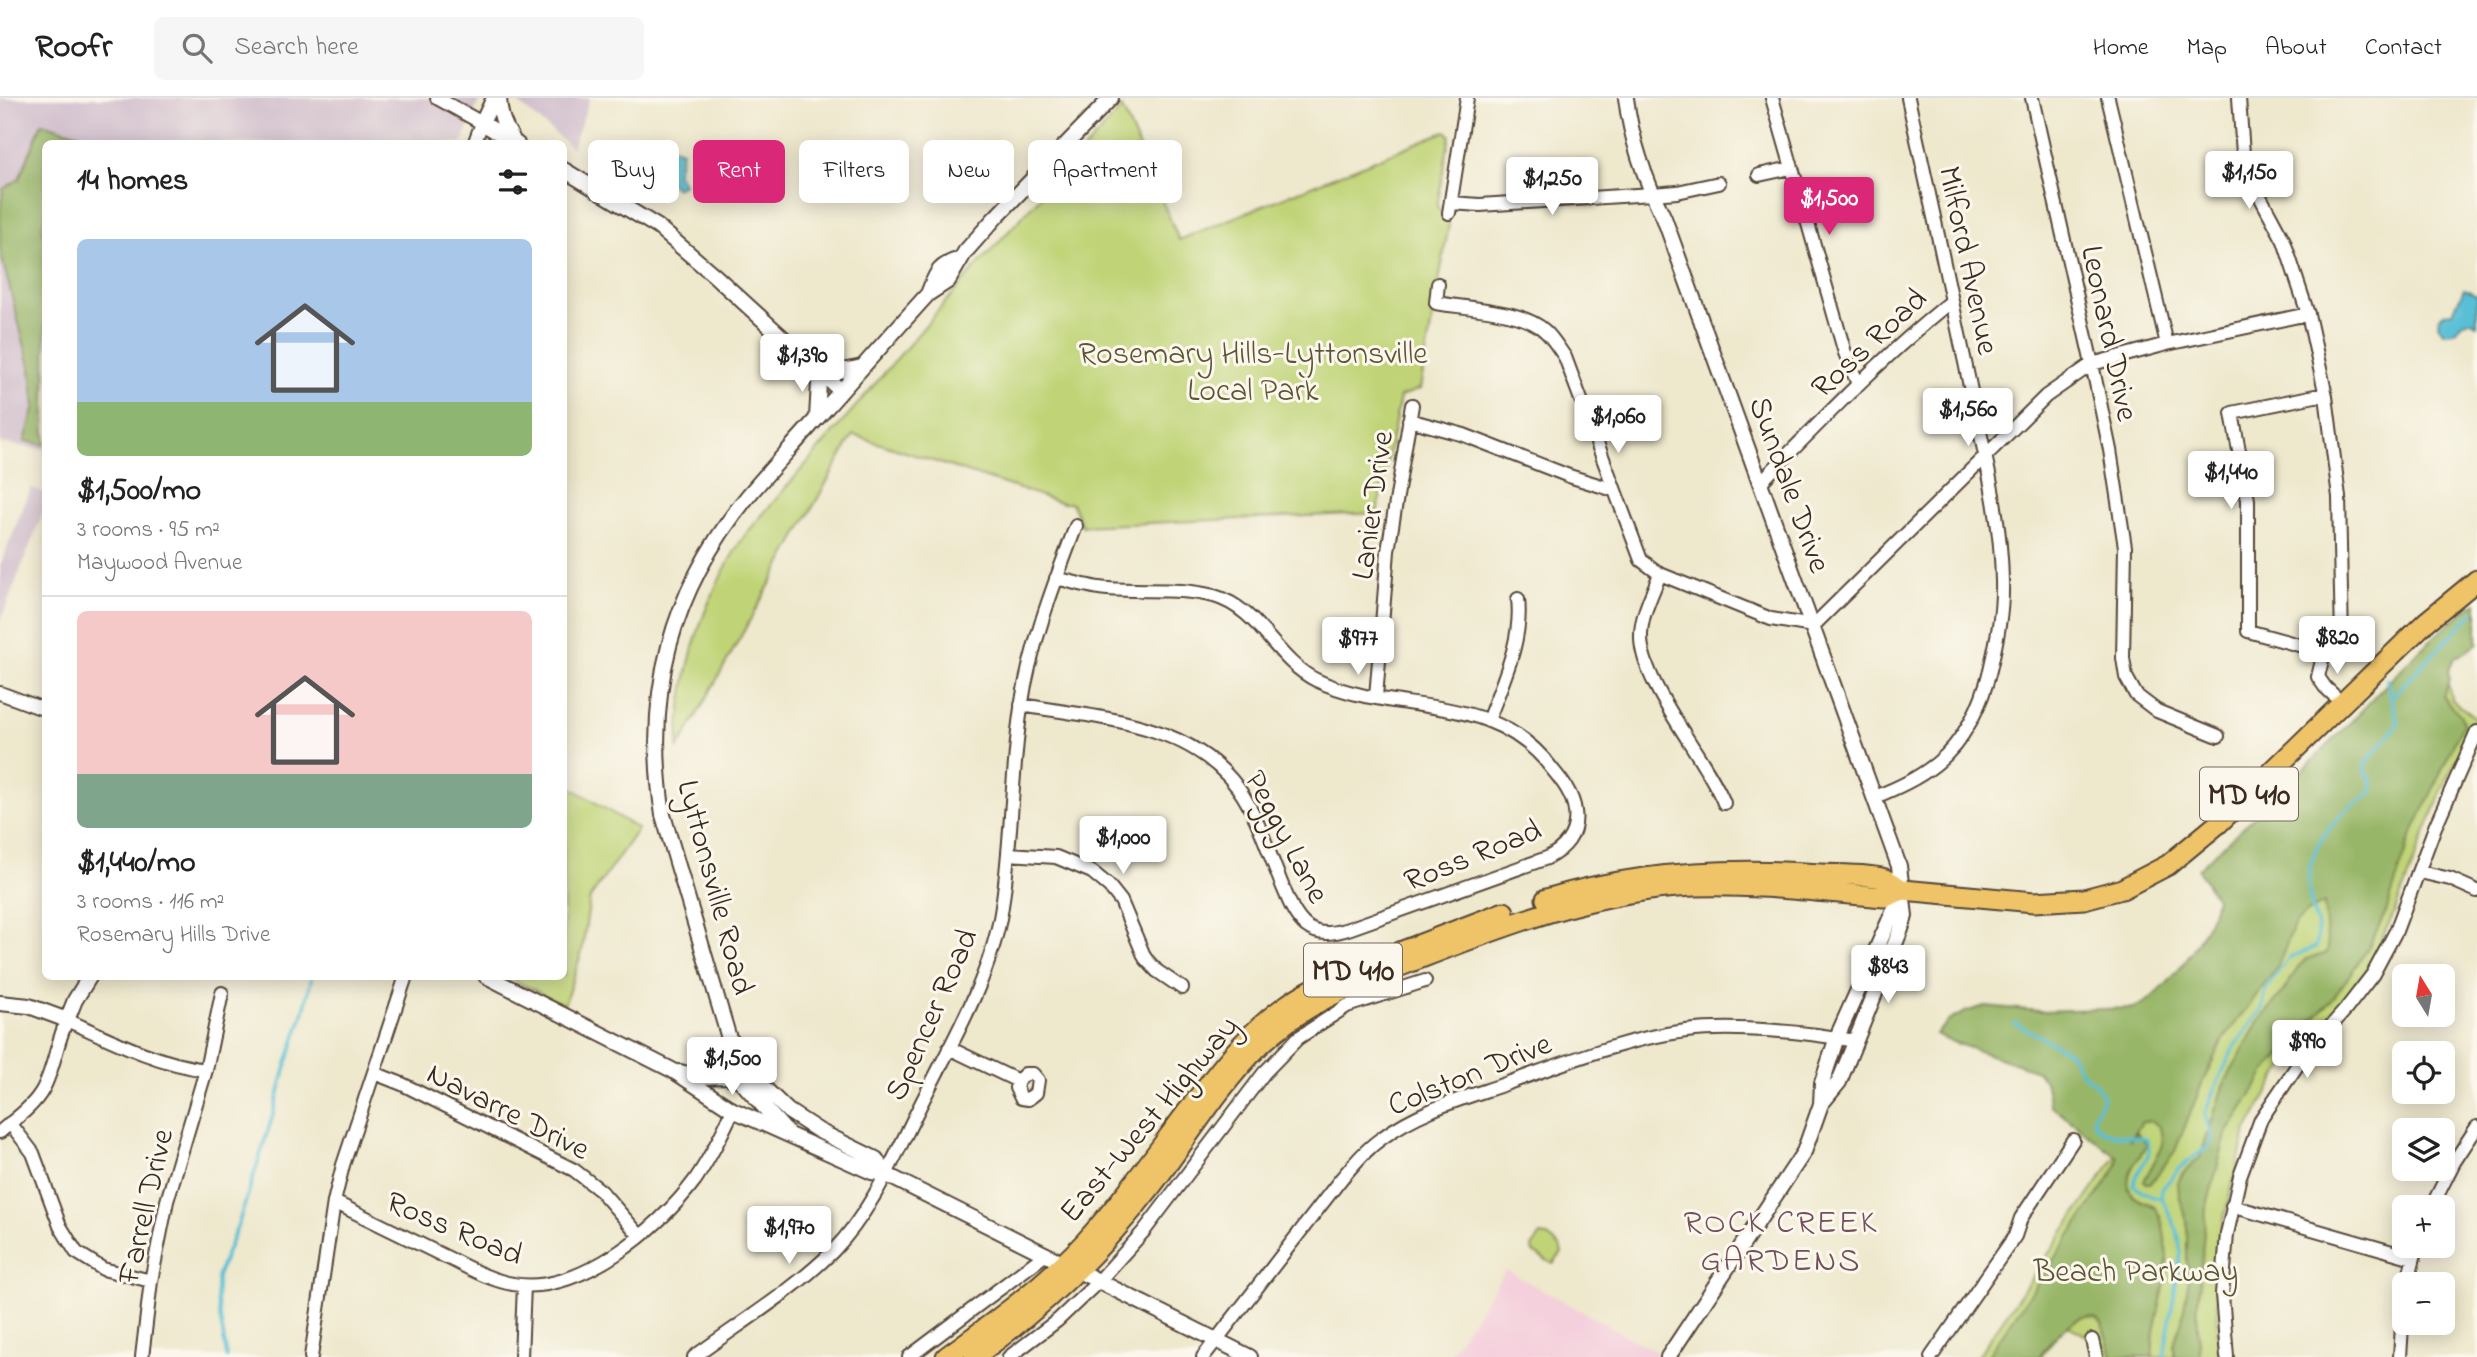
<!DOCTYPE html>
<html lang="en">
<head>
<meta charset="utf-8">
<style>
  body { margin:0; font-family:"Indie Flower",sans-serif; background:#f6f6f6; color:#222; height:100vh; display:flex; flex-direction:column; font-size:26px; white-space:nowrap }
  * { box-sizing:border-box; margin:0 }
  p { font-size:23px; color:#767676 }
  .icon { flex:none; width:38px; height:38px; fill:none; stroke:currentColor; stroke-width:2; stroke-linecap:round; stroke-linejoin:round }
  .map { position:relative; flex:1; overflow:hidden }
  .side { position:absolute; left:42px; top:42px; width:525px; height:840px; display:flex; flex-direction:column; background:#fff; border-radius:10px; box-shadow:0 4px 18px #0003 }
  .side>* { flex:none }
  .banner { position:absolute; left:588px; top:42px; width:665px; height:63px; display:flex; gap:14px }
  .needle { width:46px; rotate:349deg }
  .tools { position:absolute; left:2392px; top:866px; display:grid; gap:14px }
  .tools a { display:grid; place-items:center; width:63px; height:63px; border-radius:10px; background:#fff; box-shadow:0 4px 18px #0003; font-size:35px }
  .price { position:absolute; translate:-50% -60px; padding:0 16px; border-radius:7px; background:#fff; color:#222; font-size:23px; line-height:46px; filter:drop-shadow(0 2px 4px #0008) }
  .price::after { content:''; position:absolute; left:50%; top:42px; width:21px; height:16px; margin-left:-10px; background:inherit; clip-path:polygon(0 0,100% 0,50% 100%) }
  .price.selected { background:#db2777; color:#fff }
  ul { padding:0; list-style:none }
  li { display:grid; align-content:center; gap:14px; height:371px; padding:0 35px }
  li+li { border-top:2px solid #e0e0e0 }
  li span { display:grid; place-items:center; height:217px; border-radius:10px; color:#555 }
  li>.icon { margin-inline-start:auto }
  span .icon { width:126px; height:126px; fill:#fffc; stroke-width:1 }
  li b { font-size:30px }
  h2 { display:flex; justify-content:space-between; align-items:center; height:84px; padding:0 35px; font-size:30px }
  .chip { padding:0 24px; border-radius:10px; background:#fff; box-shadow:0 4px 18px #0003; font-size:24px; line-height:63px }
  .chip.selected { background:#db2777; color:#fff }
  header { display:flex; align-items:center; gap:42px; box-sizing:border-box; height:98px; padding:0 35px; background:#fff; border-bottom:2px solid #e0e0e0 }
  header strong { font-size:33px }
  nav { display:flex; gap:38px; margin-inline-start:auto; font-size:24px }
  .search { width:490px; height:63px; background:#f6f6f6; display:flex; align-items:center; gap:18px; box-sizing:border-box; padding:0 24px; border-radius:10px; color:#767676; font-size:26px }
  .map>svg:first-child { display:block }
  .built { fill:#f4cfdc }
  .industrial { fill:#d0bdcc }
  .green { fill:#c0d477; stroke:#7e7f4a; stroke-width:2 }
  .forest { fill:#98b668; stroke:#6a7043; stroke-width:2 }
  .water { fill:#58bfd5; stroke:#4a747a; stroke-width:2 }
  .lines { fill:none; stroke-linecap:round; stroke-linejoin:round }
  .stream { stroke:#58bfd5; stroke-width:3.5 }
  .minor-casing { stroke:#564638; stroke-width:16 }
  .tertiary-casing { stroke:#564638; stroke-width:18 }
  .primary-casing { stroke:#564638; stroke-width:23 }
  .minor { stroke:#fff; stroke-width:12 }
  .tertiary { stroke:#fff; stroke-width:14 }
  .primary { stroke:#efc469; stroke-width:19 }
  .labels { text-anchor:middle; stroke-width:6; stroke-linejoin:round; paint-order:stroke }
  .shield { fill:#fbf7ec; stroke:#75685c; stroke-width:2 }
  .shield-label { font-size:30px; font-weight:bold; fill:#3b2a1e }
  .street-label { font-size:32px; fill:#3b2a1e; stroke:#fbf7ec }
  .park-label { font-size:32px; fill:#5c5434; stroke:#fbf7ec }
  .neighbourhood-label { font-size:33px; letter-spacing:2px; fill:#714f5b; stroke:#fbf7ec }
</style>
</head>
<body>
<header>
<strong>Roofr</strong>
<div class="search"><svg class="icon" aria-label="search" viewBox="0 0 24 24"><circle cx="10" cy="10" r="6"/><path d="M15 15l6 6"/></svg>Search here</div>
<nav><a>Home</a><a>Map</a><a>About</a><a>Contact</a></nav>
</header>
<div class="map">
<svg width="2477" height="1259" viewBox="0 0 2477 1259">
  <rect width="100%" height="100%" fill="#fbf7ec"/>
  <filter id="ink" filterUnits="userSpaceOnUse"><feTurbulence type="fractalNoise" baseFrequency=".0143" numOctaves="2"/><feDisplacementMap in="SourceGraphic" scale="14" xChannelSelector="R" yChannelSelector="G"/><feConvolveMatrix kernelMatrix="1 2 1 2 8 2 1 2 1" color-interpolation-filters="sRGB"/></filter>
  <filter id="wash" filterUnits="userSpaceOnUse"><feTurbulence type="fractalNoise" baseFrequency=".00686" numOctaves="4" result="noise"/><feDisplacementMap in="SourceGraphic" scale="28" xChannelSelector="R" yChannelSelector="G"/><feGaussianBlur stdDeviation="1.57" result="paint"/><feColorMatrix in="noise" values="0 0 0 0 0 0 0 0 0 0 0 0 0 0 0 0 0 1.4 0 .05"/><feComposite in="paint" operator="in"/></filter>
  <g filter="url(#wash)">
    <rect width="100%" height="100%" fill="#eee8cd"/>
    <!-- built -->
    <path class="built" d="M1506,1172L1665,1259H1447Z"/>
    <!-- industrial -->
    <path class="industrial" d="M0,0H480L462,45L46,46L45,352L0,345Z
      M516,0H590L572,50L515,2Z
      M31,390L45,395V409L0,524V468Z"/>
    <!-- green -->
    <path class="green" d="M1122,10L1179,142L1446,33L1450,37L1437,108L1449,126L1420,291L1400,299L1377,415L1082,428L1072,405H1063L853,337L678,651C680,573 702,502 745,437L974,171Z
      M2447,579L2451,601L2477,621V624L2447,680L2394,815L2365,875L2326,923L2278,977L2246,1034L2222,1128L2217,1167L2218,1249L2220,1259H2103L2099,1245L2065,1226L2041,1259H1977Z
      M564,685L638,731L590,800L582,853L564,907L508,879L564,878Z
      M1541,1137L1546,1138L1560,1148L1562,1155L1553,1166L1533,1154L1532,1149Z"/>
    <!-- forest -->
    <path class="forest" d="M42,25L109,45L46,46V119L42,128L46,149L45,347L25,343L35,308L31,272L0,153V116L3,91L19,81Z
      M2477,504V547L2455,560L2448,573L2450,582L2443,598C2448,609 2463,613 2463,626L2410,741L2386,814L2367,852L2332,902L2290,945L2266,974L2226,1037L2206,1111L2197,1216L2200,1259H2174V1247L2182,1222L2190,1175L2187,1166V1124L2179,1097L2178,1084L2184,1074L2200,1060L2223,988L2257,926L2282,895L2300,867L2307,861L2325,856L2328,853L2324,805L2309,813L2295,825L2277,870L2222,943L2204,981L2175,1053L2151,1085H2147L2144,1083L2163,1047L2160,1029L2152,1023L2142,1024L2129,1043L2137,1034L2147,1046C2142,1058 2131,1066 2129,1079C2124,1106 2151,1101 2157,1112C2164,1124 2166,1144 2167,1159C2168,1195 2150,1226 2153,1259H2112L2102,1225C2082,1204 2051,1242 2039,1259H1987L2116,1070L2118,1060L2050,1007L2045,983L2037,973L1947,942L1936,936L1948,923L1965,914L1985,908L2040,913L2134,910C2167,897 2209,836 2216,801L2198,771C2247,725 2298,679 2345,630C2387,587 2427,539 2477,504Z"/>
    <!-- water -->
    <path class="water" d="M668,47L682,53L677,75L684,86L676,90L656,71Z
      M2464,191L2477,197V227L2472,223H2466L2454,234L2444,235L2438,227L2439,220L2445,215L2453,214Z"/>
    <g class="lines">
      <!-- stream -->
      <path class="stream" d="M2392,598L2474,514
        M2015,925L2069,954L2083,976L2097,988L2103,998C2102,1006 2096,1011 2094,1018C2090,1039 2133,1038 2146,1040C2157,1061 2134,1069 2134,1088L2152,1099L2162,1100
        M227,1259L217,1202V1179L239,1124L272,1020L286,968L304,913L312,878
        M2164,1259L2181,1154L2177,1132L2162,1100L2161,1092L2180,1070L2209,1048L2212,1040L2205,1016L2212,997L2233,951L2262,911L2266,892L2273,880L2290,859L2316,849C2321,831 2313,818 2310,800C2303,762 2322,734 2350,709C2358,703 2366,700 2372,693V686L2365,671L2368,662L2398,626L2387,582"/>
    </g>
  </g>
  <g filter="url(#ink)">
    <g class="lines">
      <defs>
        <path id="minor" d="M437,0L482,25L474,46
          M1772,0L1845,255L1858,286
          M2032,0L2092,266L2110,352L2125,449L2123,560L2126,579L2136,597L2157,613L2218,638
          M2108,0L2167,246
          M2239,0L2243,56L2249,78L2284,143L2308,216L2326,298L2339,399L2342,542L2334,552L2324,554L2248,533V402L2232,315L2315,298H2326
          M1759,77L1791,70
          M1451,105L1480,107L1652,96L1677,94L1719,85
          M1449,115L1467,0
          M1438,186L1436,205C1464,210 1524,212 1545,233C1553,240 1559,251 1565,259L1641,462L1660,476L1771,521L1813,528L2046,298L2092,266L2167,246L2308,216
          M1409,322L1464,337L1569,378L1614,392
          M1760,385C1822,322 1883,258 1952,203
          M1660,476C1653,494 1641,517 1641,537C1639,584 1706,659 1724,705
          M2324,554L2318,579L2325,589L2342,605
          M0,595L46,612
          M1376,599L1388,453L1412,307
          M1021,607C1097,620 1189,623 1238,690C1258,718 1269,756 1282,787C1288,801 1294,818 1306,828C1320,839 1336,835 1351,830L1547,760C1566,750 1578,735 1575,713C1573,697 1563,684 1553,672C1493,590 1396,620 1316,582C1275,562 1260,511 1214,498C1179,489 1144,494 1108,491C1091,490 1073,484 1056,480
          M1488,623C1502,584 1523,543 1518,501
          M1875,699C1897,690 1917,681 1936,666C1964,644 1982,606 1990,572C1997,542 2003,513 2002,483C2001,411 1980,339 1966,269C1947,179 1928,90 1908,0
          M1008,756L1056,759L1092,774L1109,788L1121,803L1145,860L1157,873L1182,890
          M2420,774L2450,781L2477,793
          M949,950L1018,983L1016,990L1021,1000L1028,1001L1036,995L1038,982L1033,976H1025L1018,983
          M374,975L402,986L574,1072L601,1093L640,1138
          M10,1025L33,1055L60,1128L76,1154L103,1171L151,1183
          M0,1034C15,1021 34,1008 43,991C54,971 57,943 67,922C111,942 158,966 206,972
          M334,1104C370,1122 407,1140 444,1158C466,1168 488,1182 513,1186C578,1198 659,1131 695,1082C710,1060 722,1036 733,1012
          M2232,1108L2413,1160
          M2431,1110L2454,1064L2477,1029
          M2407,1186L2417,1148
          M2092,1242L2096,1259
          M142,1259L151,1183L167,1103L206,972L222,895
          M311,1259L334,1104L343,1067L406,878
          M521,1259L524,1188
          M694,1259C740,1225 792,1194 833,1153C873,1112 896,1055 922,1004C951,946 990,880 1001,815C1012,747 1011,678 1021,610C1030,548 1054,486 1076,428
          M909,1259L1046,1156
          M1009,1259L1058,1222L1099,1183L1144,1133L1264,975L1298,940L1347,908L1425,883
          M1203,1259L1341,1081C1354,1066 1366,1051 1382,1040C1419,1012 1465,1000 1508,985C1567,964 1624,941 1686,933C1733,927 1808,934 1855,943
          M1931,1259L2015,1138L2021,1120L2073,1042
          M2227,1259L2222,1196L2227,1136L2240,1078L2261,1021L2301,962L2346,911L2373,876L2396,833L2435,729L2477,634
          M2400,1259L2404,1198"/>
        <path id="tertiary" d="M494,0L482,25L517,46
          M499,0C500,16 503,27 512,40
          M1626,0C1631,41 1646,84 1664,120L1899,768L1905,818L1901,831L1839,984L1821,1006
          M564,72L658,129L714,177L841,293
          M928,196C936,175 938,167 961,161
          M815,269L819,284L817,320
          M816,269C833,275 845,273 862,269
          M486,878L672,972L733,1012L872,1074L885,1076L1250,1259
          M0,905L29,908L67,922L75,902L90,878
          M732,943L759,985L788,1013L819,1033L876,1061L885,1076
          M680,974L703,979L725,978L746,983
          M788,1036L740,982L733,966L728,937L663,717C644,595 670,494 748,398C768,374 790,351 811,327C850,283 889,239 928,196L948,183L965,154L995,120L1111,0
          M1668,1259L1804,1054L1821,1006L1822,985L1837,939L1902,794"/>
        <path id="primary" d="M1546,801C1636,774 1728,769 1821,776C1838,777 1870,776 1885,781C1891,783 1897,789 1903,792
          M1392,857L1504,814
          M946,1259C994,1224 1044,1188 1085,1144C1122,1103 1154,1058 1187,1014C1216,976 1245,937 1284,909C1306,893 1329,882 1354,872
          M974,1259C1042,1211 1099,1155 1150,1090C1186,1043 1217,990 1260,947C1304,904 1359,884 1416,862C1506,827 1596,792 1694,788C1757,786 1820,794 1884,799L1903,792L2034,804L2084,801L2122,791L2168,767L2219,725L2426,524L2477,482"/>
      </defs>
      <!-- minor casing -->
      <use href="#minor" class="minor-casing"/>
      <!-- tertiary casing -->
      <use href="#tertiary" class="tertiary-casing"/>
      <!-- primary casing -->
      <use href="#primary" class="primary-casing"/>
      <!-- minor -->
      <use href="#minor" class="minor"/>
      <!-- tertiary -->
      <use href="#tertiary" class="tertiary"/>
      <!-- primary -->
      <use href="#primary" class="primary"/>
    </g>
  </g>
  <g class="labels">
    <!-- shield labels -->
    <g class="shield">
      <rect x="2200" y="669.5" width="98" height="53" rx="5"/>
      <rect x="1304" y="845.5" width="98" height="53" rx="5"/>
    </g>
    <g class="shield-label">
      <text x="2249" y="706">MD 410</text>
      <text x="1353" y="882">MD 410</text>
    </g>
    <!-- street labels -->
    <g class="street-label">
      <text transform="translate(1970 162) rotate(78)" y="11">Milford Avenue</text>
      <text transform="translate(2111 235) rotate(78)" y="11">Leonard Drive</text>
      <text transform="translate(1868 244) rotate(-43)" y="11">Ross Road</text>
      <text transform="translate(1791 386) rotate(70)" y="11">Sundale Drive</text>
      <text transform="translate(1371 407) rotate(-82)" y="11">Lanier Drive</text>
      <text transform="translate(1288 738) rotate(62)" y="11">Peggy Lane</text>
      <text transform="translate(1472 756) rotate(-22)" y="11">Ross Road</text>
      <text transform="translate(717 789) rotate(75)" y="11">Lyttonsville Road</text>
      <text transform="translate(930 916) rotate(-66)" y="11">Spencer Road</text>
      <text transform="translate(1469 975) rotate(-22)" y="11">Colston Drive</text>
      <text transform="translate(509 1012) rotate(27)" y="11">Navarre Drive</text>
      <text transform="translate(1148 1020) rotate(-50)" y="11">East-West Highway</text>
      <text transform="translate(144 1108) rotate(-77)" y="11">Farrell Drive</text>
      <text transform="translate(455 1129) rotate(23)" y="11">Ross Road</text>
    </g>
    <!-- park labels -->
    <g class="park-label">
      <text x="1253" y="265">Rosemary Hills-Lyttonsville<tspan x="1253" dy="37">Local Park</tspan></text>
      <text x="2136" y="1183">Beach Parkway</text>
    </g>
    <!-- neighbourhood labels -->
    <g class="neighbourhood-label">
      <text x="1781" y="1134">ROCK CREEK<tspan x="1781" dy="38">GARDENS</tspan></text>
    </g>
  </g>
</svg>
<div class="tools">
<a><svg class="needle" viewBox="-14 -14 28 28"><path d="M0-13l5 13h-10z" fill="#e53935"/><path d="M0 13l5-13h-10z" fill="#767676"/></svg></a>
<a><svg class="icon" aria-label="locate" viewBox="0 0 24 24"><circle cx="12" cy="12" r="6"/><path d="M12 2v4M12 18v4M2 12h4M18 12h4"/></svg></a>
<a><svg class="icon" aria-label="layers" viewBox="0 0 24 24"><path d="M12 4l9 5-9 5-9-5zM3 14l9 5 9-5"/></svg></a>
<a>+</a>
<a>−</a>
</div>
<b class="price" style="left:2249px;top:113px">$1,150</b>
<b class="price" style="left:1552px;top:119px">$1,250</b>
<b class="price selected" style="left:1829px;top:139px">$1,500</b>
<b class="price" style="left:802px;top:296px">$1,390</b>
<b class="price" style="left:1968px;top:350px">$1,560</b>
<b class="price" style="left:1618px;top:357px">$1,060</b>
<b class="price" style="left:2231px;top:413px">$1,440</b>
<b class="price" style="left:2337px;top:578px">$820</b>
<b class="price" style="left:1358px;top:579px">$977</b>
<b class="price" style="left:1123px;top:778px">$1,000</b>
<b class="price" style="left:1888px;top:907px">$843</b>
<b class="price" style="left:2307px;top:982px">$990</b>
<b class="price" style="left:732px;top:999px">$1,500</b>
<b class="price" style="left:789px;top:1168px">$1,970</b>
<div class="banner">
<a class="chip">Buy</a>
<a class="chip selected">Rent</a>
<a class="chip">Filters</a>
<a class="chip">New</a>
<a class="chip">Apartment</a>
</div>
<section class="side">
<h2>14 homes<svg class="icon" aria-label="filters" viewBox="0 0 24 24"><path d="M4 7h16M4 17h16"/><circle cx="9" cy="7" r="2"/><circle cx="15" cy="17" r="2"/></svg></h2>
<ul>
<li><span style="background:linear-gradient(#a9c7e8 75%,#8fb573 0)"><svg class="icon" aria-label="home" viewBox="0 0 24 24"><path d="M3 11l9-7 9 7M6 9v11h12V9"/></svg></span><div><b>$1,500/mo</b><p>3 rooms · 95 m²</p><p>Maywood Avenue</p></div></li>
<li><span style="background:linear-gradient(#f6c9c9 75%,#7fa58c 0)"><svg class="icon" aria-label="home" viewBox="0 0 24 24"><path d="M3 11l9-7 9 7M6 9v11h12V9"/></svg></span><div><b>$1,440/mo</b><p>3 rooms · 116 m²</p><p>Rosemary Hills Drive</p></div></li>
</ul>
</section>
</div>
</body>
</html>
